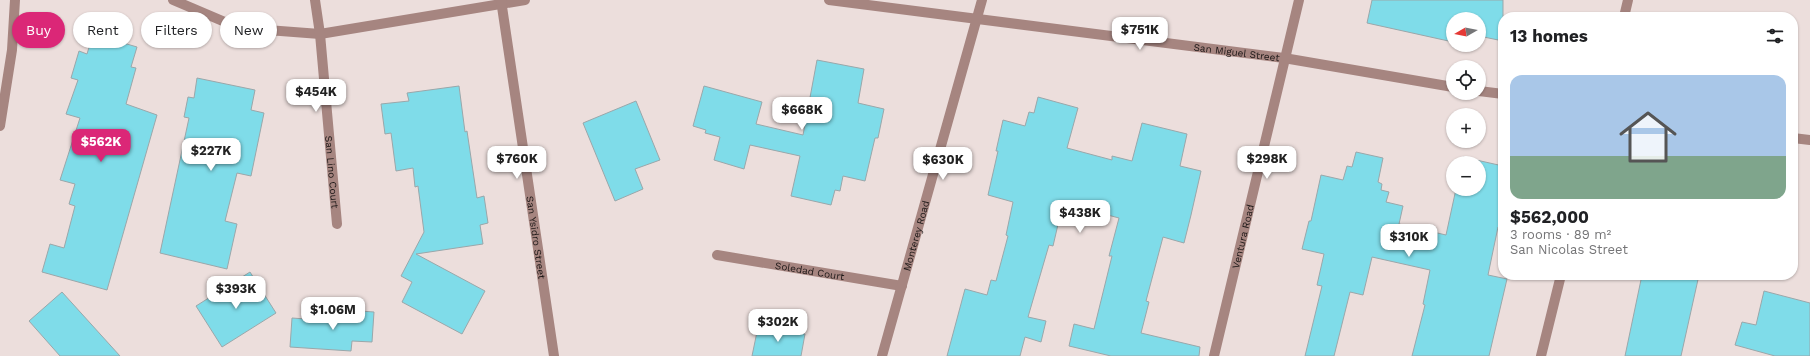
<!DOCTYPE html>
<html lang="en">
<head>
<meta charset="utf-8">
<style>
  body { margin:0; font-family:"Work Sans",sans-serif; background:#f2f2f2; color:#202124; height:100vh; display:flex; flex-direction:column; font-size:15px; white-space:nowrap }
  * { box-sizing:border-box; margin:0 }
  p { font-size:13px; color:#757577 }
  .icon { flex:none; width:22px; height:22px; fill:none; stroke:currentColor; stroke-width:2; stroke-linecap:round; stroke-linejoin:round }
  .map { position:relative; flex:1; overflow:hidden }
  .drawer { position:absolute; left:1498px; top:12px; width:300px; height:268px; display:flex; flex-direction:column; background:#fff; border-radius:16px; box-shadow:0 1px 3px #0004 }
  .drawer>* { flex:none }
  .banner { position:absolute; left:12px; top:12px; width:380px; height:36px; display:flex; gap:8px }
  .needle { width:26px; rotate:261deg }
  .fabs { position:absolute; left:1446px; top:12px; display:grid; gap:8px }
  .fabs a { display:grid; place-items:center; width:40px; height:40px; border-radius:50%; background:#fff; box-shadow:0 1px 3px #0004; font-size:20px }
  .price { position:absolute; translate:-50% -34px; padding:0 9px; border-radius:8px; background:#fff; color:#222; font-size:13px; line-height:26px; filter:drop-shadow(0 1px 2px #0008) }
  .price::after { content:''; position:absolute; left:50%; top:24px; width:12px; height:9px; margin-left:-6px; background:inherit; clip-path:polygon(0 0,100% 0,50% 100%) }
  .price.selected { background:#db2777; color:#fff }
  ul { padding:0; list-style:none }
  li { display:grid; align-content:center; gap:8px; height:212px; padding:0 12px }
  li+li { border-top:1px solid #e0e0e0 }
  li span { display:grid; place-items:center; height:124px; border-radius:12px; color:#555 }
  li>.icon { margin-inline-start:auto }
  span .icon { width:72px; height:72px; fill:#fffc; stroke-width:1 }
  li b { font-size:17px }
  h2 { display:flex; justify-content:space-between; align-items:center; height:48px; padding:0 12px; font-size:17px }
  .chip { padding:0 14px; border-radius:18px; background:#fff; box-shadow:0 1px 3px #0004; font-size:14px; line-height:36px }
  .chip.selected { background:#db2777; color:#fff }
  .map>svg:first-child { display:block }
  .building { fill:#7fdce9; stroke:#9aa7aa }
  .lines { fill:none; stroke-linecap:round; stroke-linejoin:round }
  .minor { stroke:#a68580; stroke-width:10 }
  .labels { text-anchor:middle; stroke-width:3.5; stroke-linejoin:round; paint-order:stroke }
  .street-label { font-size:10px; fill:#1c1716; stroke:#ecdedc }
</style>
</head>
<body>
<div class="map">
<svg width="1810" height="356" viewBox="0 0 1810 356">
  <rect width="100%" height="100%" fill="#ecdedc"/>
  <!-- building -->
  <path class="building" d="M1372,0H1503V41L1479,36V19H1453V42L1367,23Z
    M93,34L137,47L131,67L136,68L126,104L157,115L107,290L42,272L50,244L64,248L75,206L69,204L75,184L60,180L80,118L66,114L78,80L71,78L79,51L87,54Z
    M817,60L864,69L858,103L884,109L878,138H875L865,181L843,176L840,191L835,190L831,205L791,196L800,156L750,145L744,169L714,160L720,137L705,133L706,130L693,126L704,86L762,102L756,124L803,135Z
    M197,78L255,90L251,110L264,113L251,176L237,173L225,221L237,224L227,269L160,253L189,118L184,117L188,97L194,98Z
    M459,86L465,132L467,131L477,198L484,196L488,223L480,225L483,244L416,254L485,291L462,334L402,302L412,282L401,276L424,232L418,186L415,187L413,168L396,171L391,133L385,134L381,104L409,101L407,93Z
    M1038,97L1078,108L1067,148L1112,160V156L1132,161L1142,123L1187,134L1180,166L1201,171L1191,215L1184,243L1163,237L1146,301L1149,302L1141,333L1200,347L1199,356H1111L1069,346L1074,324L1094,329L1112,256H1109L1119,218L1063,203L1053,246L1049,245L1028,317L1046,321L1041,342L1025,337L1020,356H947L965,289L987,295L991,280L996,281L1008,236L1006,235L1013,202L988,195L998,151H996L1003,120L1025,126L1029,112L1034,113Z
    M636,101L660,160L635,169L643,189L615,201L583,123Z
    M1356,152L1383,158L1378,182L1382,184L1381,190L1389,192L1386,202L1403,206L1399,224L1446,235L1456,189H1479V163H1462L1463,157L1503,166V228L1498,227L1488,275L1507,279L1489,356H1412L1425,305L1423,304L1430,270L1372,257L1363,295L1350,292L1334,356H1305L1322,286L1317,285L1324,254L1302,249L1309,221H1311L1321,175L1343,180L1347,166L1352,167Z
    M250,272L276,313L222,347L196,306Z
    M1642,275H1699L1681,356H1625Z
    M1764,291L1810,303V356H1775L1735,345L1742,322L1756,325Z
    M62,292L120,356H60L29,321Z
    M333,309L374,312L372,342L352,341L351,351L290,347L292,318L333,321Z
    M758,327L805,334L801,356H752Z"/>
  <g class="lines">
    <!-- minor -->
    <g class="minor">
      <path d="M173,0L239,28L320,34L525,0"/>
      <path id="s1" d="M315,0L320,34L337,224"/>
      <path id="s2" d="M501,0L554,356"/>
      <path id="s3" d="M829,0L1284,58L1453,87"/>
      <path d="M1624,17L1628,0"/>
      <path d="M1479,91L1503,94"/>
      <path d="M0,126L12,50L15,0"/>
      <path d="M1793,138L1810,140"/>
      <path id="s4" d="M717,255L902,286"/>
      <path id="s5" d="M882,356L982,0"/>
      <path id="s6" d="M1214,356L1299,0"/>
      <path d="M1541,356L1561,275"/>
    </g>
  </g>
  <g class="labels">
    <!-- street labels -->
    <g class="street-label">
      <text dy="4" stroke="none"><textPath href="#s3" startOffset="411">San Miguel Street</textPath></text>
      <text dy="4" stroke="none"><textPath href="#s1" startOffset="173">San Lino Court</textPath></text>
      <text dy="4" stroke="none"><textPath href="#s5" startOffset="125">Monterey Road</textPath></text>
      <text dy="4" stroke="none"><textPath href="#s6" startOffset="123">Ventura Road</textPath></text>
      <text dy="4" stroke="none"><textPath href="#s2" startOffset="240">San Ysidro Street</textPath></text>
      <text dy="4" stroke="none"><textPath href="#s4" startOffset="94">Soledad Court</textPath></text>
    </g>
  </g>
</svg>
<div class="fabs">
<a><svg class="needle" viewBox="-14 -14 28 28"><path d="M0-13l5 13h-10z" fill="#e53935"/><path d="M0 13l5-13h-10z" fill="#757577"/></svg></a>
<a><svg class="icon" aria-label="locate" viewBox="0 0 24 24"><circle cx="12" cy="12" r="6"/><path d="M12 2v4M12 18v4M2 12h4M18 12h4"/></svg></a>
<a>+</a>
<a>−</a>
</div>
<b class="price" style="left:1140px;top:51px">$751K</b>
<b class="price" style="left:316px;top:113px">$454K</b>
<b class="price" style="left:802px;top:131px">$668K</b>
<b class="price selected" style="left:101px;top:163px">$562K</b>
<b class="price" style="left:211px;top:172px">$227K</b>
<b class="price" style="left:517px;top:180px">$760K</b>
<b class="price" style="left:1267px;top:180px">$298K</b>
<b class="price" style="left:943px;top:181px">$630K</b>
<b class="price" style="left:1080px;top:234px">$438K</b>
<b class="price" style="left:1409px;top:258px">$310K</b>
<b class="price" style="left:236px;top:310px">$393K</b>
<b class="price" style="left:333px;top:331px">$1.06M</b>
<b class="price" style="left:778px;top:343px">$302K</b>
<div class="banner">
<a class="chip selected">Buy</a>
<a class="chip">Rent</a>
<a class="chip">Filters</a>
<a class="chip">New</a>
</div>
<section class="drawer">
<h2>13 homes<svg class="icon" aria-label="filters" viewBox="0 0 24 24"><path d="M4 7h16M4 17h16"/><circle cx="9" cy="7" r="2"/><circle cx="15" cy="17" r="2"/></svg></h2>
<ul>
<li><span style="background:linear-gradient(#a9c7e8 65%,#7fa58c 0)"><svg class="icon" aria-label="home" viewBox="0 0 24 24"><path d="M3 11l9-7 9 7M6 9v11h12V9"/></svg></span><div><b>$562,000</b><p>3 rooms · 89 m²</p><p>San Nicolas Street</p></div></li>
</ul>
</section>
</div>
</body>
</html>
